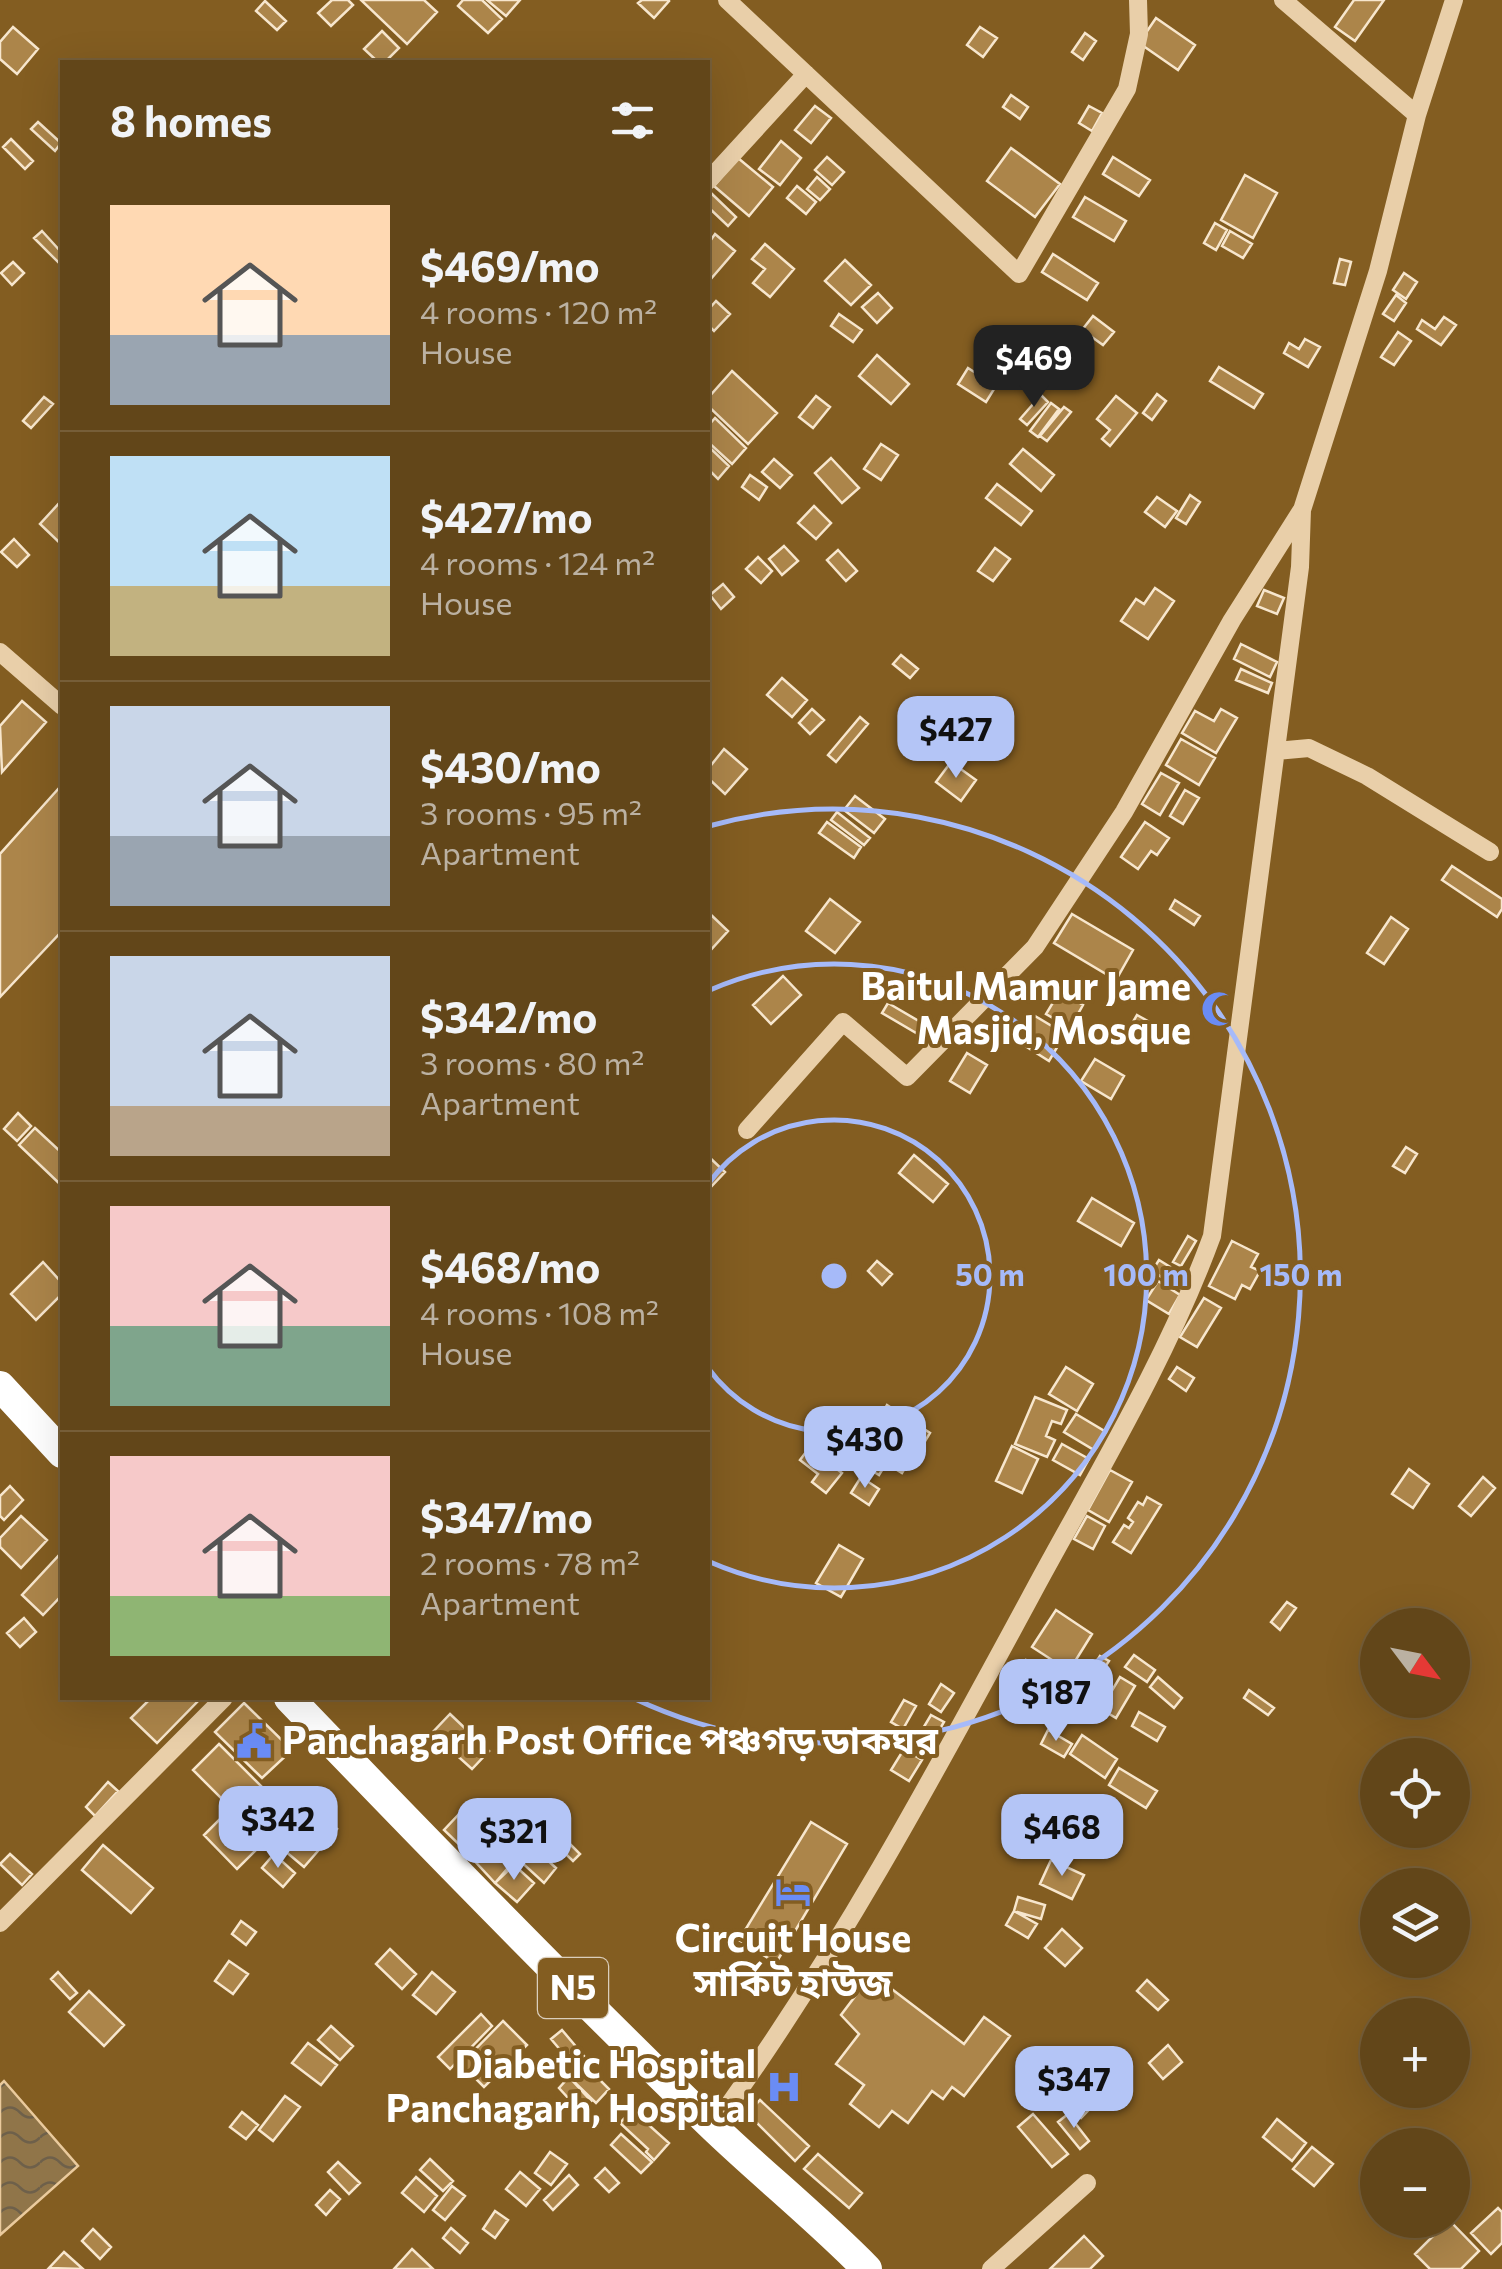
<!DOCTYPE html>
<html lang="en">
<head>
<meta charset="utf-8">
<style>
  body { margin:0; font-family:Commissioner,"Noto Sans Bengali",sans-serif; background:#684d22; color:#f1f3f6; height:100vh; display:flex; flex-direction:column; font-size:38px; white-space:nowrap }
  * { box-sizing:border-box; margin:0 }
  p { font-size:32px; color:#bbb1a2 }
  .icon { flex:none; width:55px; height:55px; fill:none; stroke:currentColor; stroke-width:2; stroke-linecap:round; stroke-linejoin:round }
  .map { position:relative; flex:1; overflow:hidden }
  .drawer { position:absolute; left:60px; top:60px; width:650px; height:1640px; display:flex; flex-direction:column; background:#624619; border-radius:0px; box-shadow:0 10px 40px #0002,0 0 0 2px #765e38 }
  .drawer>* { flex:none }
  .needle { width:65px; rotate:122deg }
  .fabs { position:absolute; left:1360px; top:1608px; display:grid; gap:20px }
  .fabs a { display:grid; place-items:center; width:110px; height:110px; border-radius:50%; background:#624619; box-shadow:0 10px 40px #0002,0 0 0 2px #765e38; font-size:50px }
  .price { position:absolute; translate:-50% -85px; padding:0 22px; border-radius:20px; background:#b4c5f6; color:#111; font-size:32px; line-height:65px; filter:drop-shadow(0 2px 5px #0008) }
  .price::after { content:''; position:absolute; left:50%; top:60px; width:30px; height:22px; margin-left:-15px; background:inherit; clip-path:polygon(0 0,100% 0,50% 100%) }
  .price.selected { background:#222; color:#fff }
  ul { padding:0; list-style:none }
  li { display:flex; align-items:center; gap:30px; height:250px; padding:0 50px }
  li+li { border-top:2px solid #765e38 }
  li span { display:grid; place-items:center; flex:none; width:280px; height:200px; border-radius:0px; color:#555 }
  li>.icon { margin-inline-start:auto }
  span .icon { width:120px; height:120px; fill:#fffc; stroke-width:1 }
  li b { font-size:42px }
  h2 { display:flex; justify-content:space-between; align-items:center; height:120px; padding:0 50px; font-size:42px }
  .map>svg:first-child { display:block }
  .water { fill:url(#water-waves); stroke:#eaca9d; stroke-width:2.5 }
  .building { fill:#ac854a; stroke:#f7e6cd; stroke-width:2.5 }
  .lines { fill:none; stroke-linecap:round; stroke-linejoin:round }
  .minor { stroke:#e9cfa9; stroke-width:18 }
  .highway { stroke:#fff; stroke-width:30 }
  .ring { fill:none; stroke:#a6baf9; stroke-width:5 }
  .labels { text-anchor:middle; stroke-width:8; stroke-linejoin:round; paint-order:stroke }
  .shield { fill:#835d21; stroke:#dacebc; stroke-width:2.5 }
  .shield-label { font-size:35px; font-weight:bold; fill:#fff }
  .poi-label { font-size:38px; font-weight:bold; fill:#fff; stroke:#835d21; text-anchor:end }
  .centre { fill:#a6baf9; stroke:#835d21; stroke-width:5 }
  .ring-label { font-size:30px; text-anchor:middle; font-weight:bold; fill:#a6baf9; stroke:#835d21; stroke-width:8; stroke-linejoin:round; paint-order:stroke }
</style>
</head>
<body>
<div class="map">
<svg width="1502" height="2269" viewBox="0 0 1502 2269">
  <defs>
    <pattern id="water-waves" width="16" height="10" patternUnits="userSpaceOnUse" patternTransform="scale(2.5)"><rect width="16" height="10" fill="#907549"/><path d="M0 5q4-4 8 0t8 0" fill="none" stroke="#6e604a"/></pattern>
  </defs>
  <rect width="100%" height="100%" fill="#835d21"/>
  <!-- water -->
  <path class="water" d="M4,2081L78,2166L0,2235V2085Z"/>
  <!-- building -->
  <path class="building" d="M332,0H348L353,5L331,26L318,13Z
    M361,0H424L437,12L407,44Z
    M463,0H482L502,19L488,33L458,6Z
    M487,0H520L506,16Z
    M642,0H668L669,1L654,18L638,3Z
    M1354,0H1384L1355,41L1335,27Z
    M265,1L286,21L277,30L256,11Z
    M1156,18L1195,45L1178,70L1139,43Z
    M13,27L38,49L17,74L0,59V42Z
    M980,27L997,38L983,57L967,45Z
    M382,31L399,48L385,62H378L364,49Z
    M1085,33L1096,41L1083,60L1072,52Z
    M1011,95L1028,107L1020,119L1003,107Z
    M815,106L831,118L811,143L795,130Z
    M1089,106L1102,113L1092,131L1079,123Z
    M38,122L61,143L55,151L31,129Z
    M11,139L33,161L25,169L3,147Z
    M781,141L801,158L780,185L759,169Z
    M1011,148L1060,184L1035,217L987,181Z
    M827,157L844,172L832,185L815,170Z
    M1113,157L1150,180L1139,196L1103,174Z
    M738,158L773,187L749,216L714,186Z
    M1245,175L1277,193L1253,238L1221,220Z
    M817,177L830,189L820,200L807,189Z
    M797,186L816,202L806,214L787,198Z
    M711,193L736,217L728,226L708,207Z
    M1085,197L1126,221L1114,241L1073,217Z
    M1215,223L1227,230L1216,250L1204,243Z
    M42,231L62,253L59,263L34,238Z
    M1230,231L1252,244L1243,258L1222,246Z
    M715,234L735,251L710,280L708,278V244Z
    M765,244L794,269L770,297L753,283L765,269L752,259Z
    M1053,254L1098,283L1087,300L1042,272Z
    M1340,259L1351,262L1345,285L1334,283Z
    M845,260L871,285L851,305L825,281Z
    M13,262L24,273L12,285L1,273Z
    M1404,273L1417,282L1406,299L1393,290Z
    M878,293L892,308L877,323L862,307Z
    M1396,295L1406,303L1394,321L1383,314Z
    M716,301L730,314L714,331L708,325V310Z
    M839,314L862,330L853,342L831,326Z
    M1093,316L1114,332L1103,345L1082,330Z
    M1444,317L1456,325L1441,345L1417,329L1422,320L1435,329Z
    M1398,332L1411,341L1394,365L1381,357Z
    M1305,339L1320,347L1308,367L1284,353L1289,343L1299,349Z
    M1071,352L1083,362L1067,383L1054,372Z
    M877,355L909,384L891,404L859,376Z
    M1219,367L1263,394L1254,408L1210,381Z
    M968,368L996,386L986,402L958,384Z
    M732,371L777,413L748,444L708,406V398Z
    M1157,394L1166,401L1152,420L1143,413Z
    M1041,395L1048,402L1027,425L1020,419Z
    M816,396L830,407L813,428L799,417Z
    M1116,396L1137,413L1110,446L1102,439L1110,430L1097,419Z
    M44,397L53,404L31,428L23,421Z
    M1051,403L1059,409L1038,437L1030,431Z
    M1064,407L1071,412L1047,441L1040,436Z
    M715,418L746,448L732,464L708,442V426Z
    M881,444L898,455L881,480L864,469Z
    M708,446L729,466L718,479L708,469Z
    M1023,449L1054,475L1041,491L1010,464Z
    M831,458L859,488L842,503L815,473Z
    M774,459L792,475L780,488L762,472Z
    M750,475L767,487L759,500L742,487Z
    M997,484L1032,511L1021,525L986,498Z
    M1190,495L1200,502L1186,524L1176,518Z
    M1157,497L1177,511L1165,527L1145,512Z
    M62,500V545L40,524Z
    M814,506L831,523L816,539L798,523Z
    M14,539L29,555L17,567L1,552Z
    M784,546L798,561L782,575L769,559Z
    M995,548L1010,559L993,581L978,571Z
    M838,550L857,571L846,581L827,560Z
    M758,557L772,571L761,583L746,569Z
    M723,584L734,597L721,609L710,595Z
    M1155,588L1174,601L1148,639L1121,621L1136,599L1144,604Z
    M1264,590L1284,598L1277,614L1257,606Z
    M1241,644L1277,662L1270,677L1234,659Z
    M901,655L918,669L910,678L893,664Z
    M1241,669L1272,683L1268,693L1236,680Z
    M782,678L807,700L792,717L767,695Z
    M22,701L46,722L2,772L0,726Z
    M942,703L962,715L941,750L908,730L921,708L934,716Z
    M812,709L824,720L810,734L799,723Z
    M1221,709L1237,718L1216,753L1182,733L1195,711L1214,721Z
    M860,717L868,724L836,762L828,755Z
    M1181,739L1215,758L1199,785L1166,765Z
    M724,749L747,769L725,794L708,778V769Z
    M951,762L976,780L961,801L936,782Z
    M1161,773L1179,783L1160,815L1142,804Z
    M59,788L62,791V931L0,997V854Z
    M1185,790L1199,798L1183,824L1170,816Z
    M855,796L885,819L874,833L844,810Z
    M837,812L870,838L864,845L831,820Z
    M827,822L861,847L854,858L819,833Z
    M1145,822L1169,838L1157,855L1151,851L1138,869L1121,857Z
    M1452,866L1502,899V909L1497,917L1442,880Z
    M830,899L860,922L835,953L806,931Z
    M1175,900L1200,916L1194,925L1170,909Z
    M708,912L728,931L708,953Z
    M1072,914L1133,950L1116,980L1054,943Z
    M1391,917L1408,929L1384,964L1367,953Z
    M783,976L801,995L771,1024L753,1005Z
    M1060,991L1083,1005L1070,1028L1046,1014Z
    M888,1003L929,1027L923,1037L882,1013Z
    M1137,1015L1153,1024L1143,1041L1127,1032Z
    M1035,1016L1065,1034L1049,1061L1019,1042Z
    M967,1053L987,1065L970,1093L950,1081Z
    M1095,1059L1124,1076L1111,1099L1081,1081Z
    M18,1113L31,1126L17,1141L4,1129Z
    M35,1128L62,1153V1186L19,1145Z
    M1406,1147L1417,1154L1405,1173L1393,1166Z
    M914,1155L948,1184L933,1202L899,1173Z
    M708,1156L725,1172L709,1189L708,1188Z
    M1092,1198L1134,1223L1121,1246L1078,1221Z
    M1188,1236L1196,1241L1181,1266L1173,1262Z
    M1232,1241L1258,1254L1251,1267L1260,1271L1250,1289L1242,1285L1235,1299L1209,1286Z
    M1159,1260L1188,1278L1181,1289L1152,1271Z
    M877,1261L892,1274L882,1285L868,1271Z
    M43,1262L62,1283V1294L36,1320L11,1294Z
    M1131,1266L1152,1279L1146,1289L1125,1276Z
    M1158,1281L1180,1295L1169,1314L1146,1300Z
    M1204,1298L1221,1308L1197,1347L1180,1337Z
    M1066,1367L1093,1384L1077,1411L1049,1394Z
    M1177,1367L1194,1378L1186,1391L1169,1379Z
    M1035,1397L1067,1410L1061,1424L1052,1421L1046,1436L1055,1440L1047,1457L1015,1444Z
    M887,1405L930,1433L921,1448L878,1420Z
    M1076,1414L1106,1432L1094,1450L1064,1432Z
    M848,1434L889,1459L879,1475L838,1450Z
    M903,1442L916,1450L902,1473L889,1465Z
    M1062,1444L1089,1459L1080,1475L1053,1460Z
    M1012,1446L1038,1459L1022,1493L996,1481Z
    M809,1448L842,1473L826,1493L812,1482L818,1474L800,1460Z
    M1409,1469L1429,1484L1413,1508L1392,1494Z
    M1110,1470L1132,1482L1109,1522L1088,1510Z
    M861,1477L879,1489L869,1505L851,1493Z
    M1483,1477L1495,1488L1471,1516L1459,1506Z
    M10,1486L23,1500L4,1520L0,1516V1496Z
    M1147,1497L1161,1505L1131,1553L1113,1542L1124,1525L1129,1528L1133,1522L1128,1518L1138,1502L1143,1505Z
    M21,1516L47,1540L21,1568L0,1547V1538Z
    M1087,1516L1105,1526L1093,1549L1074,1539Z
    M839,1545L863,1559L841,1597L816,1583Z
    M62,1552V1595L43,1615L22,1595Z
    M1287,1602L1296,1608L1280,1630L1271,1622Z
    M1056,1610L1092,1634L1069,1671L1032,1647Z
    M24,1618L36,1632L20,1647L7,1633Z
    M1134,1655L1155,1670L1147,1682L1125,1667Z
    M1100,1656L1109,1661L1092,1687L1071,1674L1077,1665L1089,1673Z
    M1026,1660L1062,1682L1041,1715L1006,1694Z
    M1120,1677L1135,1686L1116,1718L1101,1709Z
    M1158,1677L1182,1698L1174,1708L1150,1687Z
    M941,1684L954,1693L941,1712L929,1704Z
    M1249,1690L1274,1708L1268,1715L1244,1698Z
    M151,1698H201L157,1743L131,1718Z
    M904,1700L916,1706L903,1729L891,1722Z
    M244,1703L292,1750L262,1778L215,1732Z
    M1139,1712L1165,1727L1157,1741L1132,1726Z
    M450,1714L489,1751L472,1769L432,1733Z
    M931,1715L944,1722L926,1753L913,1745Z
    M1048,1730L1072,1744L1064,1757L1041,1744Z
    M1082,1735L1117,1759L1105,1778L1070,1754Z
    M219,1744L290,1815L264,1841L193,1770Z
    M904,1749L922,1760L909,1781L891,1770Z
    M1119,1768L1157,1791L1146,1808L1109,1785Z
    M108,1782L118,1791L95,1816L86,1807Z
    M310,1807L337,1829L304,1867L278,1845Z
    M227,1812L261,1845L237,1869L204,1835Z
    M461,1812L484,1835L468,1853L444,1830Z
    M811,1822L847,1844L776,1963L739,1940Z
    M531,1824L539,1833L513,1858L505,1849Z
    M556,1830L580,1854L573,1861L549,1838Z
    M488,1839L513,1866L495,1883L470,1856Z
    M103,1845L153,1888L131,1913L82,1870Z
    M531,1845L556,1868L544,1883L518,1859Z
    M10,1854L32,1874L22,1885L0,1864Z
    M274,1854L295,1873L283,1887L262,1868Z
    M1051,1860L1084,1875L1072,1899L1040,1884Z
    M512,1863L534,1883L517,1902L495,1883Z
    M1018,1897L1045,1905L1041,1919L1014,1911Z
    M1014,1911L1037,1924L1028,1938L1006,1925Z
    M241,1921L256,1932L246,1945L232,1934Z
    M1062,1929L1082,1948L1065,1966L1045,1948Z
    M390,1949L416,1974L402,1989L376,1964Z
    M229,1961L248,1974L233,1994L215,1981Z
    M58,1972L77,1993L70,1999L51,1979Z
    M432,1972L455,1992L436,2014L413,1995Z
    M872,1974L964,2044L984,2017L1010,2036L964,2096L952,2087L943,2099L932,2091L908,2123L892,2111L879,2127L850,2104L864,2085L836,2064L859,2034L841,2015Z
    M1147,1980L1168,2000L1158,2010L1137,1991Z
    M89,1991L124,2025L104,2046L69,2012Z
    M481,2014L492,2026L450,2069L438,2057Z
    M503,2021L527,2045L484,2087L461,2064Z
    M331,2026L353,2046L340,2060L318,2040Z
    M562,2030L584,2056L573,2065L551,2039Z
    M308,2043L337,2065L321,2085L292,2063Z
    M1168,2045L1182,2062L1163,2079L1149,2063Z
    M582,2062L609,2089L596,2103L568,2076Z
    M1067,2062L1103,2095L1081,2118L1045,2085Z
    M569,2077L591,2101L580,2111L559,2088Z
    M285,2096L300,2107L273,2141L259,2130Z
    M760,2100L809,2146L795,2161L747,2113Z
    M632,2110L669,2143L654,2160L646,2152L648,2149L620,2123Z
    M242,2112L258,2125L246,2139L230,2127Z
    M1033,2114L1068,2154L1052,2167L1018,2127Z
    M1068,2114L1089,2141L1080,2149L1058,2122Z
    M1277,2119L1306,2143L1292,2161L1263,2137Z
    M621,2134L652,2162L641,2173L611,2145Z
    M1312,2147L1333,2164L1314,2186L1293,2169Z
    M550,2152L567,2164L551,2185L535,2173Z
    M818,2154L862,2193L849,2208L804,2169Z
    M430,2159L453,2181L443,2191L420,2170Z
    M338,2162L360,2183L349,2194L328,2172Z
    M605,2168L619,2183L609,2192L595,2178Z
    M520,2172L540,2189L526,2206L506,2189Z
    M569,2175L578,2185L553,2210L544,2200Z
    M416,2177L437,2196L424,2212L402,2193Z
    M452,2186L465,2196L445,2220L433,2210Z
    M330,2190L340,2199L326,2215L316,2205Z
    M1498,2208L1502,2212V2243L1491,2254L1471,2233Z
    M495,2211L508,2220L495,2238L483,2229Z
    M1449,2220L1479,2251L1461,2269H1430L1415,2254Z
    M451,2228L468,2243L460,2253L443,2238Z
    M93,2229L111,2247L100,2259L82,2241Z
    M1084,2236L1103,2256L1090,2269H1050Z
    M412,2249L433,2269H394Z
    M64,2252L83,2269L49,2268Z"/>
  <g class="lines">
    <!-- minor -->
    <path class="minor" d="M727,0L1019,274L1127,89L1139,34L1138,0
      M1283,0L1417,115
      M708,181L806,74
      M0,652L62,706
      M1276,751L1309,748L1367,776L1490,852
      M747,1130L843,1022L907,1077L1035,947L1124,812L1232,620L1301,511
      M0,1923L224,1698
      M713,2127C838,1955 938,1768 1039,1581C1100,1469 1168,1356 1212,1236L1300,567L1302,510L1378,271L1417,115L1454,0
      M991,2269L1087,2183"/>
    <!-- highway -->
    <path class="highway" d="M0,1386L62,1453
      M289,1698C427,1842 567,1986 711,2125C762,2174 817,2218 867,2269"/>
  </g>
  <!-- distance rings -->
  <g class="ring">
    <path d="M708 1184A156 156 0 1 1 708 1368"/>
    <path d="M710 990A312 312 0 1 1 710 1562"/>
    <path d="M709 826A467 467 0 1 1 633 1698"/>
  </g>
  <!-- icons -->
  <defs>
    <symbol id="mosque-bare" viewBox="-9 -9 18 18"><path d="M3.5-4.9A6 6 0 1 0 3.5 4.9A5 5 0 1 1 3.5-4.9Z" fill="#6a8cf5" stroke="#835d21" stroke-width="2.5" paint-order="stroke"/></symbol>
    <symbol id="civic-bare" viewBox="-9 -9 18 18"><path d="M-.6-6.5H3V-4.5H.6V-3L4-1V1h2V6H-6V1h2V-1L-.6-3ZM-1.2 2.5V6h2.4V2.5Z" fill="#6a8cf5" stroke="#835d21" stroke-width="2.5" paint-order="stroke"/></symbol>
    <symbol id="hotel-bare" viewBox="-9 -9 18 18"><path d="M-6-4.5h1.5V1H6V5H4.5V3h-9V5H-6ZM-4 0a1.8 1.8 0 1 1 3.6 0ZM.5 0V-2.5h3Q6-2.5 6 0Z" fill="#6a8cf5" stroke="#835d21" stroke-width="2.5" paint-order="stroke"/></symbol>
    <symbol id="hospital-bare" viewBox="-9 -9 18 18"><path d="M-5-5h3v3.5h4V-5h3V5h-3V1.5h-4V5h-3Z" fill="#6a8cf5" stroke="#835d21" stroke-width="2.5" paint-order="stroke"/></symbol>
  </defs>
  <g fill-rule="evenodd">
    <use href="#mosque-bare" x="1194" y="984" width="50" height="50"/>
    <use href="#civic-bare" x="229" y="1716" width="50" height="50"/>
    <use href="#hotel-bare" x="768" y="1867" width="50" height="50"/>
    <use href="#hospital-bare" x="759" y="2062" width="50" height="50"/>
  </g>
  <g class="labels">
    <!-- shield labels -->
    <rect class="shield" x="538" y="1958" width="70" height="60" rx="8"/>
    <g class="shield-label">
      <text x="573" y="2000">N5</text>
    </g>
    <!-- poi labels -->
    <g class="poi-label">
      <text x="1191" y="1000">Baitul Mamur Jame<tspan x="1191" dy="44">Masjid, Mosque</tspan></text>
      <text x="282" y="1754" text-anchor="start">Panchagarh Post Office পঞ্চগড় ডাকঘর</text>
      <text x="793" y="1952" text-anchor="middle">Circuit House<tspan x="793" dy="44">সার্কিট হাউজ</tspan></text>
      <text x="756" y="2078">Diabetic Hospital<tspan x="756" dy="44">Panchagarh, Hospital</tspan></text>
    </g>
  </g>
  <circle cx="834" cy="1276" r="15" class="centre"/>
  <g class="ring-label">
    <text x="990" y="1286">50 m</text>
    <text x="1146" y="1286">100 m</text>
    <text x="1301" y="1286">150 m</text>
  </g>
</svg>
<div class="fabs">
<a><svg class="needle" viewBox="-14 -14 28 28"><path d="M0-13l5 13h-10z" fill="#e53935"/><path d="M0 13l5-13h-10z" fill="#bbb1a2"/></svg></a>
<a><svg class="icon" aria-label="locate" viewBox="0 0 24 24"><circle cx="12" cy="12" r="6"/><path d="M12 2v4M12 18v4M2 12h4M18 12h4"/></svg></a>
<a><svg class="icon" aria-label="layers" viewBox="0 0 24 24"><path d="M12 4l9 5-9 5-9-5zM3 14l9 5 9-5"/></svg></a>
<a>+</a>
<a>−</a>
</div>
<b class="price selected" style="left:1034px;top:410px">$469</b>
<b class="price" style="left:956px;top:781px">$427</b>
<b class="price" style="left:865px;top:1491px">$430</b>
<b class="price" style="left:1056px;top:1744px">$187</b>
<b class="price" style="left:278px;top:1871px">$342</b>
<b class="price" style="left:1062px;top:1879px">$468</b>
<b class="price" style="left:514px;top:1883px">$321</b>
<b class="price" style="left:1074px;top:2131px">$347</b>
<section class="drawer">
<h2>8 homes<svg class="icon" aria-label="filters" viewBox="0 0 24 24"><path d="M4 7h16M4 17h16"/><circle cx="9" cy="7" r="2"/><circle cx="15" cy="17" r="2"/></svg></h2>
<ul>
<li><span style="background:linear-gradient(#ffd9b3 65%,#9aa5b1 0)"><svg class="icon" aria-label="home" viewBox="0 0 24 24"><path d="M3 11l9-7 9 7M6 9v11h12V9"/></svg></span><div><b>$469/mo</b><p>4 rooms · 120 m²</p><p>House</p></div></li>
<li><span style="background:linear-gradient(#bfe0f5 65%,#c2b280 0)"><svg class="icon" aria-label="home" viewBox="0 0 24 24"><path d="M3 11l9-7 9 7M6 9v11h12V9"/></svg></span><div><b>$427/mo</b><p>4 rooms · 124 m²</p><p>House</p></div></li>
<li><span style="background:linear-gradient(#c9d6e8 65%,#9aa5b1 0)"><svg class="icon" aria-label="home" viewBox="0 0 24 24"><path d="M3 11l9-7 9 7M6 9v11h12V9"/></svg></span><div><b>$430/mo</b><p>3 rooms · 95 m²</p><p>Apartment</p></div></li>
<li><span style="background:linear-gradient(#c9d6e8 75%,#b9a48a 0)"><svg class="icon" aria-label="home" viewBox="0 0 24 24"><path d="M3 11l9-7 9 7M6 9v11h12V9"/></svg></span><div><b>$342/mo</b><p>3 rooms · 80 m²</p><p>Apartment</p></div></li>
<li><span style="background:linear-gradient(#f6c9c9 60%,#7fa58c 0)"><svg class="icon" aria-label="home" viewBox="0 0 24 24"><path d="M3 11l9-7 9 7M6 9v11h12V9"/></svg></span><div><b>$468/mo</b><p>4 rooms · 108 m²</p><p>House</p></div></li>
<li><span style="background:linear-gradient(#f6c9c9 70%,#8fb573 0)"><svg class="icon" aria-label="home" viewBox="0 0 24 24"><path d="M3 11l9-7 9 7M6 9v11h12V9"/></svg></span><div><b>$347/mo</b><p>2 rooms · 78 m²</p><p>Apartment</p></div></li>
</ul>
</section>
</div>
</body>
</html>
